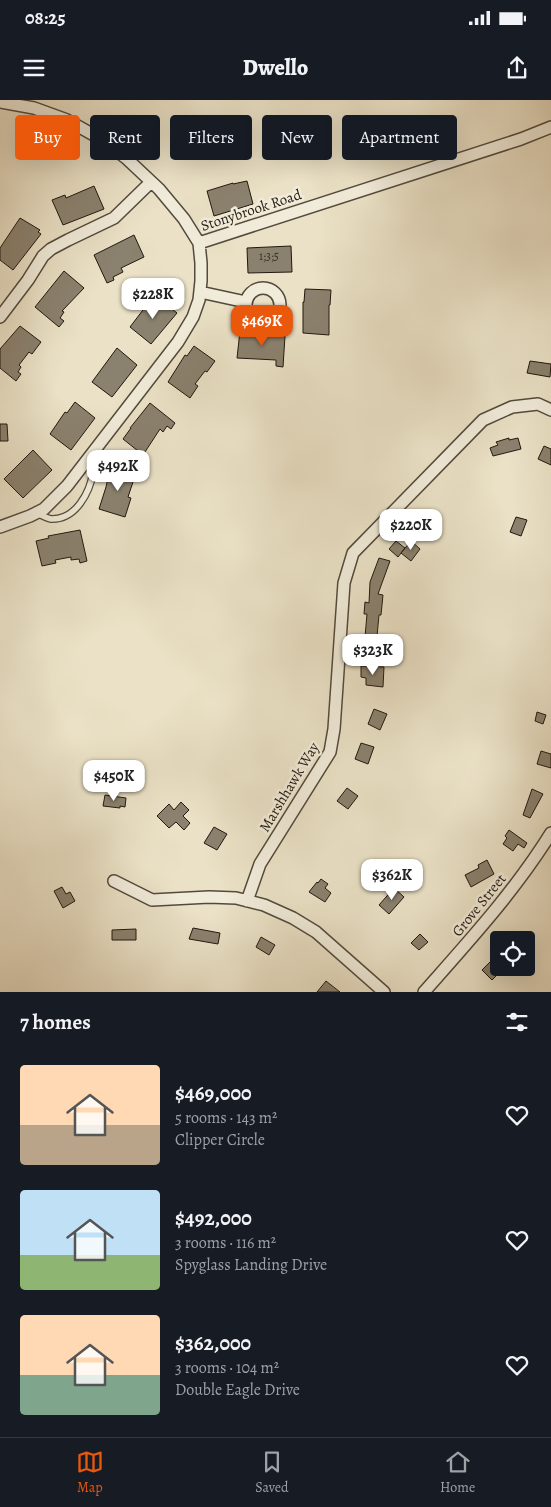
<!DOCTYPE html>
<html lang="en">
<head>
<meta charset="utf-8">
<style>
  body { margin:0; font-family:Alegreya,serif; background:#20242c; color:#f1f3f6; height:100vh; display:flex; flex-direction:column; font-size:19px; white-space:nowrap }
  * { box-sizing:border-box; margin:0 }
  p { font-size:16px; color:#9ea1a6 }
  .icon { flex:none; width:28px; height:28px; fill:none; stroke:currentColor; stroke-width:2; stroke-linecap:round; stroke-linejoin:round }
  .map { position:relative; height:892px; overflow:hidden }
  .details { display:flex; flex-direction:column; background:#171b24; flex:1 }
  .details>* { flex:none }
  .top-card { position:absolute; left:15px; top:15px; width:521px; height:45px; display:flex; gap:10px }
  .tools { position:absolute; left:490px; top:831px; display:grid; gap:10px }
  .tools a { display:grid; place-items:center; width:45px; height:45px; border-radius:5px; background:#171b24; box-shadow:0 5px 20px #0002; font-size:25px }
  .price { position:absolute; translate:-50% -42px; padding:0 11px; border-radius:10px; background:#fff; color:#222; font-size:16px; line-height:32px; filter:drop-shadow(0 1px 2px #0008) }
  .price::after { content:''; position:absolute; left:50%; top:30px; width:15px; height:11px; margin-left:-8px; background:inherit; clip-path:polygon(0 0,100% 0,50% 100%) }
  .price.on { background:#ea580c; color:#fff }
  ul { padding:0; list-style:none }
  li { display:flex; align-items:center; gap:15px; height:125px; padding:0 20px }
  li span { display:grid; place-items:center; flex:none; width:140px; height:100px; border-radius:5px; color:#555 }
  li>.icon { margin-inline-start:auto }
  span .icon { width:60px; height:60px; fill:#fffc; stroke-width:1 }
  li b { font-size:21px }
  h2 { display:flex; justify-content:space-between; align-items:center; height:60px; padding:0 20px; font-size:21px }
  .tag { padding:0 18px; border-radius:5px; background:#171b24; box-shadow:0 5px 20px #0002; font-size:18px; line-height:45px }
  .tag.on { background:#ea580c; color:#fff }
  .status { display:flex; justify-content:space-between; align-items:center; height:35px; padding:0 25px; background:#171b24; direction:ltr }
  .status svg { height:14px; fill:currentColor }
  header { display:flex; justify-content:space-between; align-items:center; height:65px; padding:0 20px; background:#171b24; font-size:22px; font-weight:800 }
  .tab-bar { display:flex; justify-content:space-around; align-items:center; height:70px; border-top:1px solid #363941; background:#171b24; font-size:14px; color:#9ea1a6 }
  .tab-bar a { display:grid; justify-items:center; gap:2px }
  .tab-bar .on { color:#ea580c }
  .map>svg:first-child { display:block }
  .building { fill:#8a816e; stroke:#21180f }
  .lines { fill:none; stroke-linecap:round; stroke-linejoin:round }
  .lane-casing { stroke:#534a3d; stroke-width:8 }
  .street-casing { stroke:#534a3d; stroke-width:14 }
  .lane { stroke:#f1ecda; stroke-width:5.5 }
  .street { stroke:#f1ecda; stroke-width:11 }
  .labels { text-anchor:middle; stroke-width:5; stroke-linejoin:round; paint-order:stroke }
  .number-label { font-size:12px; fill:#3b3227 }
  .street-label { font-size:15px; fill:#21180f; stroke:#f1ecda }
</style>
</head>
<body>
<div class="status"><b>08:25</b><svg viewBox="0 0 49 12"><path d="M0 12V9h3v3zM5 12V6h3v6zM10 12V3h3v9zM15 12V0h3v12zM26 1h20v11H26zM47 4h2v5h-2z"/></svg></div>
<header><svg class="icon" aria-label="menu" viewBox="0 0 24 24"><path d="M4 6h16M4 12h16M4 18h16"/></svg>Dwello<svg class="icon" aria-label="share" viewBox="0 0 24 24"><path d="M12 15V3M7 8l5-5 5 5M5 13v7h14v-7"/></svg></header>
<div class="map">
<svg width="551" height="892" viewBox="0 0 551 892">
  <rect width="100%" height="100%" fill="#eae1c6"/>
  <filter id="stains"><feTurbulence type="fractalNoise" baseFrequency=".004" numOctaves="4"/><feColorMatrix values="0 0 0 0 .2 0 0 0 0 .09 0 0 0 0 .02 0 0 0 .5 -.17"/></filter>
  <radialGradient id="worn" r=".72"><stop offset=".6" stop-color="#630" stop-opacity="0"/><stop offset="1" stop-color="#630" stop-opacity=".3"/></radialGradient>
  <!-- building -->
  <path class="building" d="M247,81L253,104L214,116L207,91L233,83V84Z
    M94,86L104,109L63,125L52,100L65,95L66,98Z
    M20,118L40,130L38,132L41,134L13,170L0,160V148Z
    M134,135L144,157L121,168L123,172L113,177L114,180L107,183L94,155Z
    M291,146L292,172L248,173L247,148Z
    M64,171L84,188L62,211L64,212L60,218L64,221L59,227L35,207Z
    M305,189L331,190L330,205H329V235L303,233V202H304Z
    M157,197L177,213L151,244L130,227L146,206L148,208Z
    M20,226L41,242L32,254L29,252L19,265L21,267L18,272L21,274L16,281L0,268V249Z
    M240,231L255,233V234L285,236L283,267L276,266V260L237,258Z
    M194,246L215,261L207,272L205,271L195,284L198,286L190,298L168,282L185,255L187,256Z
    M117,248L137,265L112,297L92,282Z
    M530,261L551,264L550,277L527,273Z
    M75,302L95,318L71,350L50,334L65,312L67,313Z
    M150,303L175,323L171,329L167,326L163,332L160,329L143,355L123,339L131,328H130Z
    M0,324H7L8,341H0Z
    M509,338V340L518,338L521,349L493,356L490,348L498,345L496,342Z
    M544,346L551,349V365L538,359Z
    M33,350L52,370L23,398L4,379Z
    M112,366L136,373L128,397L131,398L125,417L99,409L106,387L108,378H106Z
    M516,417L527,420L521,436L510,432Z
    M80,430L87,461L80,463L79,459L71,460V457L55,460L56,463L42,466L36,441L49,438L48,436Z
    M396,441L405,448L398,457L389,449Z
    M411,441L420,449L411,461L401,453Z
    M379,458L390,461L378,494L383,495L381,515H379L377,536L387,537L386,546L377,545L376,549L361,548V536L365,537L367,514H364L365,502L369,503L370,482Z
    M361,566L384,567L383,587L366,585V578L361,577Z
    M374,609L387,614L380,630L368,624Z
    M537,612L546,615L543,624L535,621Z
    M361,643L374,647L368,664L355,659Z
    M541,651L551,654V668L537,664Z
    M347,688L358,696L348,709L337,701Z
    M532,689L543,694L530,718L523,715Z
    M105,695L126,698L125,707L120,706V708L103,706Z
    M181,702L189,710L183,716L190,723L184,730L176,722L169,728L157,716L169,704L174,710Z
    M214,727L227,734L217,750L204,743Z
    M509,730L527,743L524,748L518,744L513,751L503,744L507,738L505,736Z
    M487,760L494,774L471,787L465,775L479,768L478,765Z
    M321,779L328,784L325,788L331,793L325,802L309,792L317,782L318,783Z
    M62,787L66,794L70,792L75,801L63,808L54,791Z
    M394,788L404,797L389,814L379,805Z
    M193,828L220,833L218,844L189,839Z
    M136,829V840H112V830Z
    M420,834L428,842L419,850L411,843Z
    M261,837L275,845L269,855L256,847Z
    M499,853V868H504L492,880L482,870Z
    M326,881L340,892H317Z"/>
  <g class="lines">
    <defs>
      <path id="lane" d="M37,413C41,415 46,418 51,419C76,420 90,392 93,372L87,361"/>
      <path id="street" d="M0,2L34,8L67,20L99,38L126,58L159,89L184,119L199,143L201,163V181L199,200L193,217L178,242L67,386L44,409L30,416L0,427
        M199,143L521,39L551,27
        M246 205a17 17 0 1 1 34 0a17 17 0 1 1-34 0Z
        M200,192L246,202
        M0,217L28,180L43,156L51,149L68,140L114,118L151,82
        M114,781L152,800L209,797L236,798L264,805L293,818L316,832L384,892
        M247,801L260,764L330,652L334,629L344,483L353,453L483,320L512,307L538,304L551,310
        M424,892C469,841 515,791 551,733"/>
    </defs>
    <!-- lane casing -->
    <use href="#lane" class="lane-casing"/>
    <!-- street casing -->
    <use href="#street" class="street-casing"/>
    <!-- lane -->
    <use href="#lane" class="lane"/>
    <!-- street -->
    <use href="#street" class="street"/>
  </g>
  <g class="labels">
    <!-- number labels -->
    <g class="number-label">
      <text x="269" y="160">1;3;5</text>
    </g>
    <!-- street labels -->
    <g class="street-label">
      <text transform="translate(251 110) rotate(-18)" y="5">Stonybrook Road</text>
      <text transform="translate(289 687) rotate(-59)" y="5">Marshhawk Way</text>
      <text transform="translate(479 805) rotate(-51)" y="5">Grove Street</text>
    </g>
  </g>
  <rect width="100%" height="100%" filter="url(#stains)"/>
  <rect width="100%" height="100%" fill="url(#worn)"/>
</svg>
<div class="tools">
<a><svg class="icon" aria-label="locate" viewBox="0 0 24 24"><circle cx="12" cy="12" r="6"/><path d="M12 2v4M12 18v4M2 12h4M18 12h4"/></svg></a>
</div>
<b class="price" style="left:153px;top:220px">$228K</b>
<b class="price on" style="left:262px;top:247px">$469K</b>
<b class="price" style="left:118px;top:392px">$492K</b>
<b class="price" style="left:411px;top:451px">$220K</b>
<b class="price" style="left:373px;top:576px">$323K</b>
<b class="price" style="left:114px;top:702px">$450K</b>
<b class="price" style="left:392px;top:801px">$362K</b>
<div class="top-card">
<a class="tag on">Buy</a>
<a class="tag">Rent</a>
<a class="tag">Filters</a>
<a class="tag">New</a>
<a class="tag">Apartment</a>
</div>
</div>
<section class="details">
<h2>7 homes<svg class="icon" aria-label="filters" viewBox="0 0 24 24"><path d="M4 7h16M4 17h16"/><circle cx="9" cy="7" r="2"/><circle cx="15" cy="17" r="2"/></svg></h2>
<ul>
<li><span style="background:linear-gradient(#ffd9b3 60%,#b9a48a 0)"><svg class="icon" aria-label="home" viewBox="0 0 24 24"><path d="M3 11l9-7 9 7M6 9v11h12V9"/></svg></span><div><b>$469,000</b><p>5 rooms · 143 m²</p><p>Clipper Circle</p></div><svg class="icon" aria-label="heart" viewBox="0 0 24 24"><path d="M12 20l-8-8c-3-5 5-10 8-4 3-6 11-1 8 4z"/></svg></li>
<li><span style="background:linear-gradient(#bfe0f5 65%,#8fb573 0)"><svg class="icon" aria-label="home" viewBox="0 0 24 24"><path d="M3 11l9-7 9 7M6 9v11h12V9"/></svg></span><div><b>$492,000</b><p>3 rooms · 116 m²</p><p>Spyglass Landing Drive</p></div><svg class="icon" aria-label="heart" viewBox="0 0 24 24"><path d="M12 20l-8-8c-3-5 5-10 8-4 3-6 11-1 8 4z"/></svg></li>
<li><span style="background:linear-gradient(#ffd9b3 60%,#7fa58c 0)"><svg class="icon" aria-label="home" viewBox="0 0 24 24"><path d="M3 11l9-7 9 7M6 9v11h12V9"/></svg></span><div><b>$362,000</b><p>3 rooms · 104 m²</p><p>Double Eagle Drive</p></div><svg class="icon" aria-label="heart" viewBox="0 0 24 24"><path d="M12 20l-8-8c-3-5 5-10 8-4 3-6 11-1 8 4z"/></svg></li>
</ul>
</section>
<nav class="tab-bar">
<a class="on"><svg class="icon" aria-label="map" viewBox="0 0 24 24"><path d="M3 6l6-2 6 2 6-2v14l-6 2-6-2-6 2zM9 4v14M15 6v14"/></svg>Map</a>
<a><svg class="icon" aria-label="saved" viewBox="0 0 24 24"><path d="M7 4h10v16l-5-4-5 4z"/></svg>Saved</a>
<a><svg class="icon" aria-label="home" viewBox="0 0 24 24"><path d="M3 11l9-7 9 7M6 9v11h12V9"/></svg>Home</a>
</nav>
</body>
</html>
